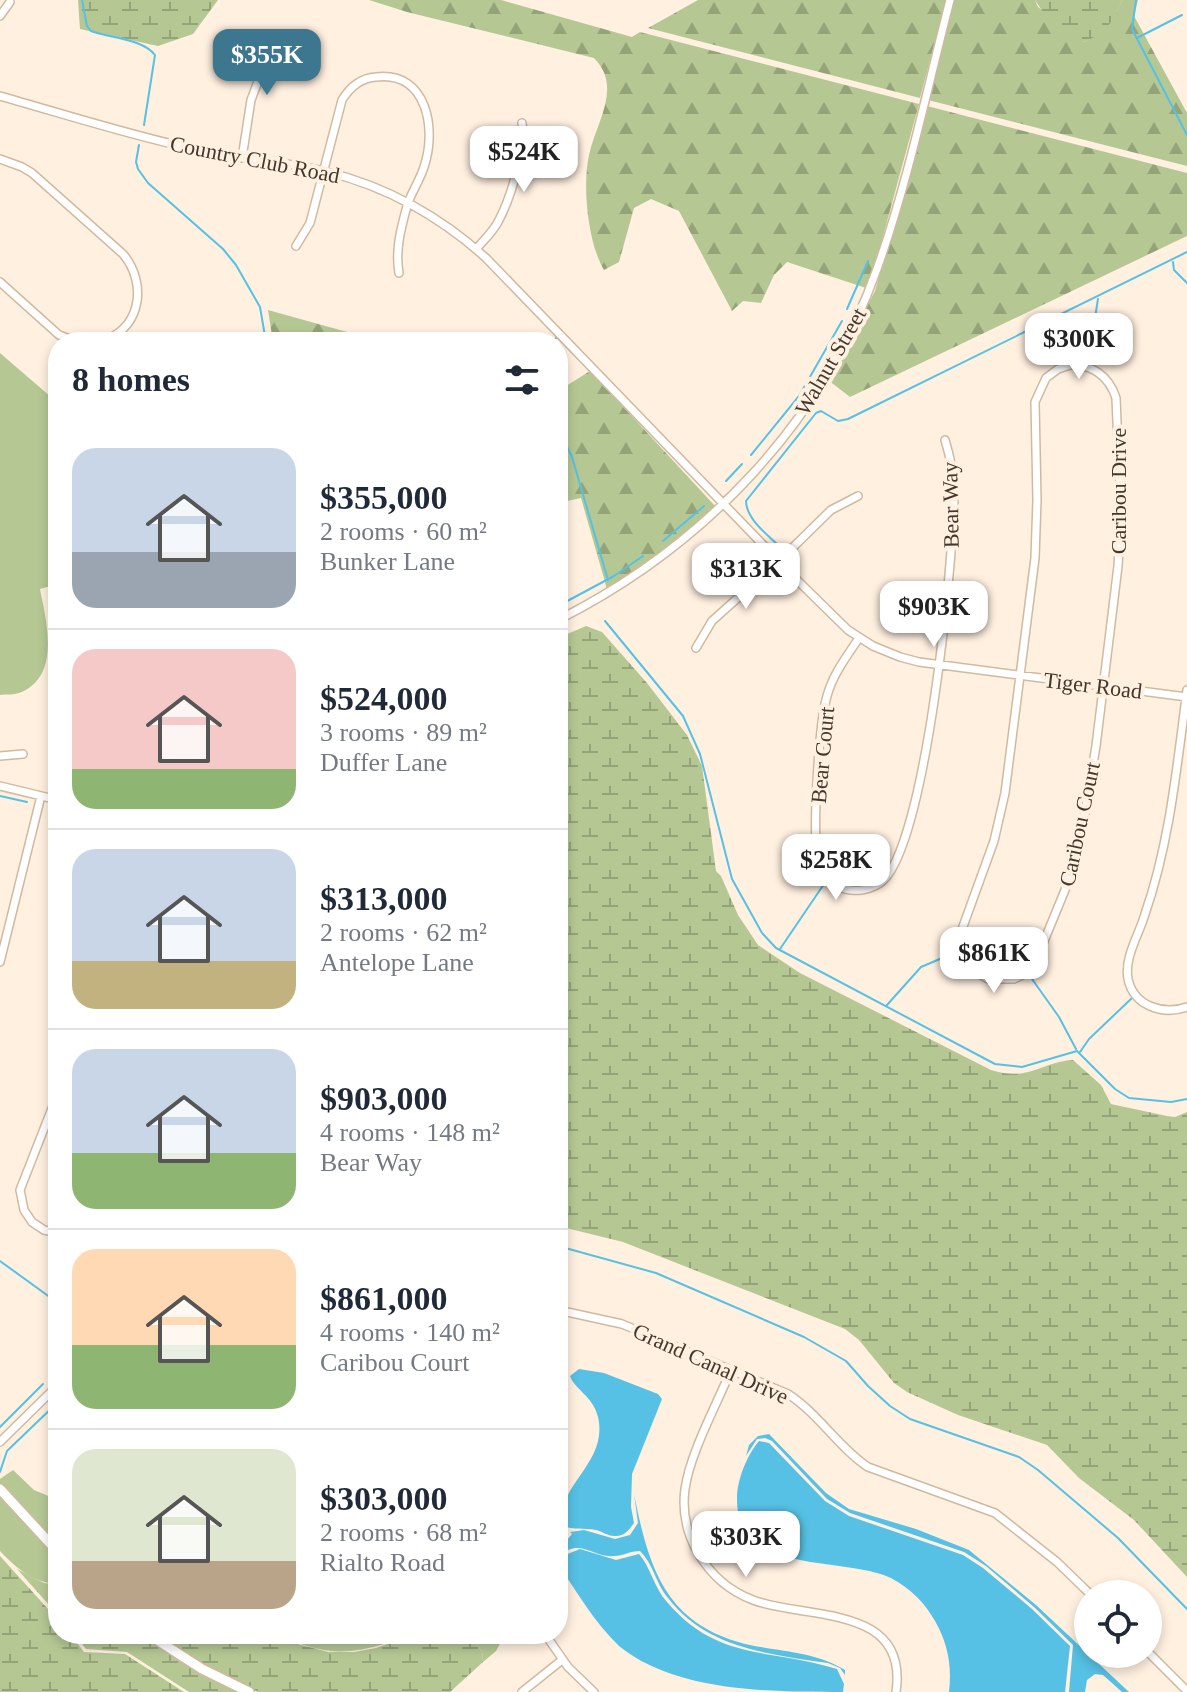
<!DOCTYPE html>
<html lang="en">
<head>
<meta charset="utf-8">
<style>
  body { margin:0; font-family:"Times New Roman",serif; background:#f6f6f7; color:#1f2937; height:100vh; display:flex; flex-direction:column; font-size:30px; white-space:nowrap }
  * { box-sizing:border-box; margin:0 }
  p { font-size:26px; color:#747a83 }
  .icon { flex:none; width:44px; height:44px; fill:none; stroke:currentColor; stroke-width:2; stroke-linecap:round; stroke-linejoin:round }
  .map { position:relative; flex:1; overflow:hidden }
  .details { position:absolute; left:48px; top:332px; width:520px; height:1312px; display:flex; flex-direction:column; background:#fff; border-radius:32px; box-shadow:0 4px 12px #0003 }
  .details>* { flex:none }
  .buttons { position:absolute; left:1074px; top:1580px; display:grid; gap:16px }
  .buttons a { display:grid; place-items:center; width:88px; height:88px; border-radius:50%; background:#fff; box-shadow:0 4px 12px #0003; font-size:40px }
  .price { position:absolute; translate:-50% -68px; padding:0 18px; border-radius:16px; background:#fff; color:#222; font-size:26px; line-height:52px; filter:drop-shadow(0 2px 4px #0008) }
  .price::after { content:''; position:absolute; left:50%; top:48px; width:24px; height:18px; margin-left:-12px; background:inherit; clip-path:polygon(0 0,100% 0,50% 100%) }
  .price.current { background:#3d778f; color:#fff }
  ul { padding:0; list-style:none }
  li { display:flex; align-items:center; gap:24px; height:200px; padding:0 24px }
  li+li { border-top:2px solid #e0e1e3 }
  li span { display:grid; place-items:center; flex:none; width:224px; height:160px; border-radius:24px; color:#555 }
  li>.icon { margin-inline-start:auto }
  span .icon { width:96px; height:96px; fill:#fffc; stroke-width:1 }
  li b { font-size:34px }
  h2 { display:flex; justify-content:space-between; align-items:center; height:96px; padding:0 24px; font-size:34px }
  .map>svg:first-child { display:block }
  .grass { fill:#b5c894 }
  .forest { fill:url(#forest-firs) }
  .wetland { fill:url(#wetland-marsh) }
  .water { fill:#56c1e4 }
  .lines { fill:none; stroke-linecap:round; stroke-linejoin:round }
  .stream { stroke:#56c1e4; stroke-width:2 }
  .minor-casing { stroke:#d1b99f; stroke-width:10 }
  .major-casing { stroke:#d1b99f; stroke-width:12 }
  .minor { stroke:#fff; stroke-width:7 }
  .major { stroke:#fff; stroke-width:9 }
  .labels { text-anchor:middle; stroke-width:8; stroke-linejoin:round; paint-order:stroke }
  .street-label { font-size:22px; fill:#42382d; stroke:#fff0e0 }
</style>
</head>
<body>
<div class="map">
<svg width="1187" height="1692" viewBox="0 0 1187 1692">
  <defs>
    <pattern id="forest-firs" width="22" height="20" patternUnits="userSpaceOnUse" patternTransform="scale(2)"><rect width="22" height="20" fill="#b5c894"/><path d="M5 1l3.5 6h-7zM16 11l3.5 6h-7z" fill="#95a379"/></pattern>
    <pattern id="wetland-marsh" width="20" height="14" patternUnits="userSpaceOnUse" patternTransform="scale(2)"><rect width="20" height="14" fill="#b5c894"/><path d="M1 5h8M5 5V1M11 12h8M15 12V8" fill="none" stroke="#95a379"/></pattern>
  </defs>
  <rect width="100%" height="100%" fill="#fff0e0"/>
  <!-- grass -->
  <path class="grass" d="M0,353L58,403V584L40,589C46,620 62,677 19,693C14,695 6,694 0,695Z
    M13,1470L34,1490L58,1500V1547L0,1483V1479Z
    M0,1495L58,1558V1585C32,1581 18,1570 0,1551Z
    M276,1634H335L347,1641L386,1634H418C356,1652 339,1662 276,1634Z
    M467,1634H497L502,1640L496,1651L483,1662L482,1651Z"/>
  <!-- forest -->
  <path class="forest" d="M369,0H501L632,37L640,32L919,104L882,240L866,288L787,262L774,275L761,303L743,301L732,311L679,211L651,199L634,208L619,262L604,270C588,243 582,187 589,155C596,122 623,87 594,58L407,12Z
    M698,0H946L920,98L648,28Z
    M954,0H1035L1038,7L1084,42C1104,33 1114,21 1122,0H1138L1134,16L1187,113V166L928,100Z
    M927,106L1187,173V236L850,397L828,380L875,291Z
    M268,310L383,342H273Z
    M590,371L716,507L653,559L607,589L581,498L558,503V391Z"/>
  <!-- wetland -->
  <path class="wetland" d="M78,0H218L193,34L158,46L80,29Z
    M1035,0H1122C1115,21 1104,34 1084,42L1050,23Z
    M586,626L602,632L647,683L687,735L702,766L716,871L721,876L738,915L758,945L800,973L991,1070C1030,1082 1040,1062 1073,1060L1101,1085L1111,1104L1167,1116L1175,1117L1187,1112V1577L1134,1520L1079,1478L1047,1445L958,1415L907,1392L894,1383L859,1340L845,1329L623,1242L558,1226V638Z
    M0,1556L58,1620V1634H70L84,1652L125,1654L184,1692H0Z
    M17,1569L44,1583L58,1585V1615Z
    M74,1634H142L185,1663L240,1692H189L127,1652L86,1649Z
    M155,1634H276L298,1644L328,1652H354L376,1648L418,1634H467L482,1651L483,1662L450,1692H258L204,1666Z"/>
  <!-- water -->
  <path class="water" d="M579,1369L604,1373L658,1394L662,1399L632,1474L631,1507L634,1523C629,1530 624,1537 614,1536C608,1536 601,1531 596,1530C583,1527 568,1532 560,1522C562,1481 608,1461 598,1417C593,1396 575,1390 570,1376Z
    M769,1434L826,1493L849,1509L916,1529L969,1550L1036,1605L1129,1692H1122L1103,1675L1095,1674L1087,1680L1085,1692H1069L1073,1645L1034,1607L986,1566L964,1552L850,1513L827,1499L772,1441L765,1438L757,1439L746,1456L749,1445L758,1436Z
    M759,1441L769,1443L825,1501L849,1516L963,1555L983,1568L1032,1609L1070,1646L1065,1692H949C952,1666 948,1644 935,1621C925,1603 910,1588 891,1578C842,1555 736,1577 737,1498C737,1480 747,1455 759,1441Z
    M634,1494C649,1569 666,1626 750,1645C783,1652 816,1652 845,1670V1675L840,1668L828,1663C770,1654 707,1649 668,1598C656,1584 653,1563 640,1551C630,1551 623,1556 614,1556C593,1558 579,1537 560,1556V1548L572,1534L570,1532L584,1530L615,1539L630,1535L638,1523Z
    M580,1549L616,1560L639,1554C650,1566 654,1588 667,1602C718,1662 771,1648 837,1669L844,1684L843,1692C769,1692 676,1692 619,1646C595,1623 578,1594 560,1567L565,1555Z"/>
  <g class="lines">
    <!-- stream -->
    <path class="stream" d="M82,0L87,26L91,31C110,38 143,39 155,55L144,125
      M1136,0L1132,29L1187,135
      M1137,38L1182,15
      M139,145L136,162L138,169L148,183L223,249L236,265L260,307L266,342
      M1173,262L1174,270L1187,283
      M847,309L868,261
      M552,342L556,338
      M1088,361L1098,299
      M558,428L572,457L608,580
      M751,455L799,396L842,321
      M726,481L742,464
      M663,541L704,506
      M780,547C768,535 746,519 746,501L816,413L821,411L838,421L848,419L1187,252
      M558,606L614,576L643,556
      M605,621L683,716L700,754L732,879L762,933L776,948L995,1064L1022,1067L1077,1051L1115,1089L1129,1098L1171,1102L1187,1099
      M0,796L27,802
      M53,808L58,809
      M780,949L824,884
      M1032,979L1059,1017L1076,1049
      M887,1005L921,967L954,953
      M1080,1052L1089,1039L1132,998
      M558,1246L656,1273L804,1337L846,1361L868,1386L890,1406L910,1419L1019,1457L1038,1470L1118,1538L1187,1609
      M0,1261L58,1303
      M0,1427L43,1384
      M0,1472L7,1451L58,1402"/>
    <defs>
      <path id="minor" d="M0,16L10,2
        M0,96C64,114 129,135 194,149C238,158 283,161 327,172C386,186 441,217 486,258L798,581L848,630L873,646L900,657L919,662L1187,697
        M242,158L251,100L263,68L270,34
        M0,159L22,167L32,173L123,254C149,285 140,333 98,342
        M296,246L310,223L342,100C350,87 361,78 376,77C427,71 437,129 424,167C420,180 411,193 407,206C401,228 395,250 399,273
        M476,249C484,240 494,231 499,220C511,197 526,148 522,123
        M0,282L59,335L78,342
        M1070,365C1092,364 1109,376 1116,398L1121,517L1118,566L1096,746L1081,837L1065,890L1035,963L1024,974L1014,979H988L976,972L964,958L961,949V932L994,841L1005,793L1035,558L1037,500L1035,402L1046,378L1058,369Z
        M558,620C703,547 822,424 877,269C908,182 927,89 950,0
        M859,638C847,656 833,674 827,696C819,723 811,840 819,865C823,877 834,886 845,889C856,892 870,890 880,883C926,852 955,550 954,488C953,471 950,456 945,440
        M696,648L712,621L779,561L831,510L858,496
        M1187,690C1177,765 1170,842 1145,914C1139,935 1124,957 1128,979C1134,1007 1164,1015 1187,1007
        M0,756L23,754
        M0,786L58,800
        M0,962L41,796
        M58,1093L20,1190L24,1210L32,1222L44,1230L58,1233
        M558,1310L622,1324L788,1394C819,1414 838,1447 868,1467L995,1513L1057,1562L1090,1594
        M731,1370C717,1404 690,1453 685,1489C682,1511 687,1534 698,1553C711,1575 729,1591 753,1600C805,1620 909,1603 896,1692
        M0,1442L58,1385
        M545,1634L568,1667L594,1692
        M1148,1652L1187,1691
        M522,1692L562,1660"/>
      <path id="major" d="M0,1489L58,1552
        M148,1634L202,1669L249,1692"/>
    </defs>
    <!-- minor casing -->
    <use href="#minor" class="minor-casing"/>
    <!-- major casing -->
    <use href="#major" class="major-casing"/>
    <!-- minor -->
    <use href="#minor" class="minor"/>
    <!-- major -->
    <use href="#major" class="major"/>
  </g>
  <g class="labels">
    <!-- street labels -->
    <g class="street-label">
      <text transform="translate(255 159) rotate(11)" y="8">Country Club Road</text>
      <text transform="translate(830 361) rotate(-60)" y="8">Walnut Street</text>
      <text transform="translate(1118 491) rotate(-90)" y="8">Caribou Drive</text>
      <text transform="translate(950 505) rotate(-91)" y="8">Bear Way</text>
      <text transform="translate(1093 685) rotate(7)" y="8">Tiger Road</text>
      <text transform="translate(822 755) rotate(-85)" y="8">Bear Court</text>
      <text transform="translate(1079 824) rotate(-78)" y="8">Caribou Court</text>
      <text transform="translate(711 1363) rotate(24)" y="8">Grand Canal Drive</text>
    </g>
  </g>
</svg>
<div class="buttons">
<a><svg class="icon" aria-label="locate" viewBox="0 0 24 24"><circle cx="12" cy="12" r="6"/><path d="M12 2v4M12 18v4M2 12h4M18 12h4"/></svg></a>
</div>
<b class="price current" style="left:267px;top:97px">$355K</b>
<b class="price" style="left:524px;top:194px">$524K</b>
<b class="price" style="left:1079px;top:381px">$300K</b>
<b class="price" style="left:746px;top:611px">$313K</b>
<b class="price" style="left:934px;top:649px">$903K</b>
<b class="price" style="left:836px;top:902px">$258K</b>
<b class="price" style="left:994px;top:995px">$861K</b>
<b class="price" style="left:746px;top:1579px">$303K</b>
<section class="details">
<h2>8 homes<svg class="icon" aria-label="filters" viewBox="0 0 24 24"><path d="M4 7h16M4 17h16"/><circle cx="9" cy="7" r="2"/><circle cx="15" cy="17" r="2"/></svg></h2>
<ul>
<li><span style="background:linear-gradient(#c9d6e8 65%,#9aa5b1 0)"><svg class="icon" aria-label="home" viewBox="0 0 24 24"><path d="M3 11l9-7 9 7M6 9v11h12V9"/></svg></span><div><b>$355,000</b><p>2 rooms · 60 m²</p><p>Bunker Lane</p></div></li>
<li><span style="background:linear-gradient(#f6c9c9 75%,#8fb573 0)"><svg class="icon" aria-label="home" viewBox="0 0 24 24"><path d="M3 11l9-7 9 7M6 9v11h12V9"/></svg></span><div><b>$524,000</b><p>3 rooms · 89 m²</p><p>Duffer Lane</p></div></li>
<li><span style="background:linear-gradient(#c9d6e8 70%,#c2b280 0)"><svg class="icon" aria-label="home" viewBox="0 0 24 24"><path d="M3 11l9-7 9 7M6 9v11h12V9"/></svg></span><div><b>$313,000</b><p>2 rooms · 62 m²</p><p>Antelope Lane</p></div></li>
<li><span style="background:linear-gradient(#c9d6e8 65%,#8fb573 0)"><svg class="icon" aria-label="home" viewBox="0 0 24 24"><path d="M3 11l9-7 9 7M6 9v11h12V9"/></svg></span><div><b>$903,000</b><p>4 rooms · 148 m²</p><p>Bear Way</p></div></li>
<li><span style="background:linear-gradient(#ffd9b3 60%,#8fb573 0)"><svg class="icon" aria-label="home" viewBox="0 0 24 24"><path d="M3 11l9-7 9 7M6 9v11h12V9"/></svg></span><div><b>$861,000</b><p>4 rooms · 140 m²</p><p>Caribou Court</p></div></li>
<li><span style="background:linear-gradient(#dfe7d0 70%,#b9a48a 0)"><svg class="icon" aria-label="home" viewBox="0 0 24 24"><path d="M3 11l9-7 9 7M6 9v11h12V9"/></svg></span><div><b>$303,000</b><p>2 rooms · 68 m²</p><p>Rialto Road</p></div></li>
</ul>
</section>
</div>
</body>
</html>
